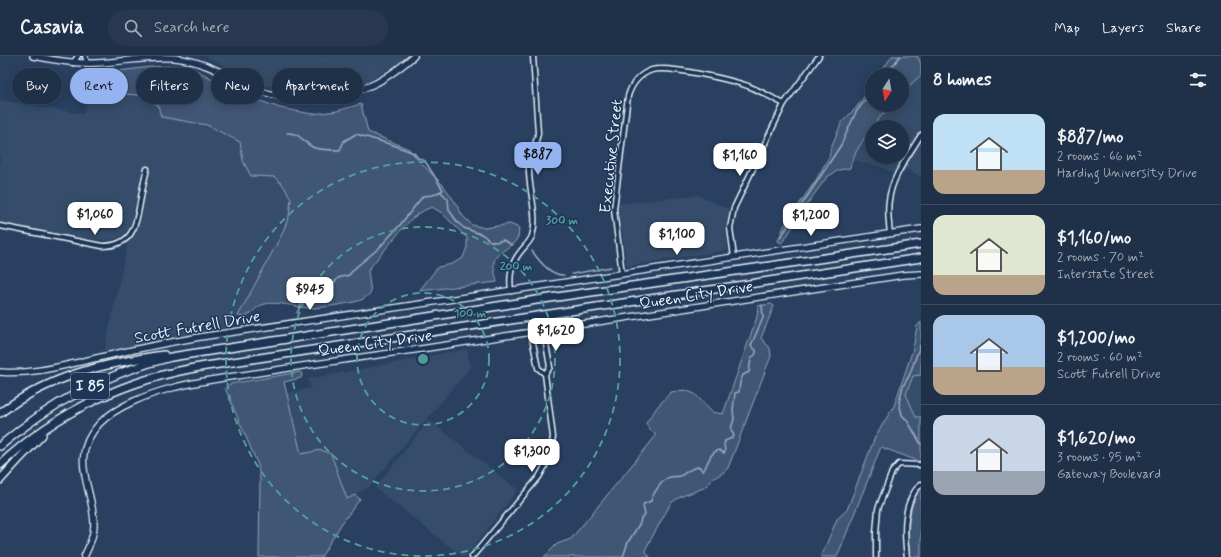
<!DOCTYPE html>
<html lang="en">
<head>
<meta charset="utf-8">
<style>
  body { margin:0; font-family:Mynerve,sans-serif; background:#273850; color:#f1f3f6; height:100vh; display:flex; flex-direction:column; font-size:15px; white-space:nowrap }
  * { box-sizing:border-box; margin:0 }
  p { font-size:13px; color:#a1a9b4 }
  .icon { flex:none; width:22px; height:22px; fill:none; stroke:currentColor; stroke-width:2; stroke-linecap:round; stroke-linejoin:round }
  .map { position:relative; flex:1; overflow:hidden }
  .drawer { display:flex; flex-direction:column; background:#1f3049; width:300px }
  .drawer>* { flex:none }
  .banner { position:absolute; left:12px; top:12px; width:380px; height:36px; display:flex; gap:8px }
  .needle { width:26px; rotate:191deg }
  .controls { position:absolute; left:865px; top:12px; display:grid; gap:8px }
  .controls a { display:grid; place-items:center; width:44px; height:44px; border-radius:50%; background:#1f3049; box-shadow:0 2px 10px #0003,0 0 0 1px #3c4b61; font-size:20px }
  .price { position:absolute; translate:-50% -34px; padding:0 9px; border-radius:8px; background:#fff; color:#222; font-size:13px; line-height:26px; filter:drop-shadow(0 1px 2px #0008) }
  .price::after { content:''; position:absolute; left:50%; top:24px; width:12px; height:9px; margin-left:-6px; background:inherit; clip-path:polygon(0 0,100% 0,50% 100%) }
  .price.current { background:#95b2f1; color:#111 }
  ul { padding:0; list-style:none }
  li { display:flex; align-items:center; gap:12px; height:100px; padding:0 12px }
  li+li { border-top:1px solid #3c4b61 }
  li span { display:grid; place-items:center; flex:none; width:112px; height:80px; border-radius:12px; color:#555 }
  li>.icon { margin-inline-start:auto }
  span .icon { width:48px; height:48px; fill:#fffc; stroke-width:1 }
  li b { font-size:17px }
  h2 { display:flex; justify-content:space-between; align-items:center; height:48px; padding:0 12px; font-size:17px }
  .pill { padding:0 14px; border-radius:18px; background:#1f3049; box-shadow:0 2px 10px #0003,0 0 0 1px #3c4b61; font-size:14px; line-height:36px }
  .pill.current { background:#95b2f1; color:#111 }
  header { display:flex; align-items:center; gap:24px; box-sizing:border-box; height:56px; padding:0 20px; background:#1f3049; border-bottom:1px solid #3c4b61 }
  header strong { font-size:19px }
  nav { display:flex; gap:22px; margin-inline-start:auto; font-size:14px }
  .search { width:280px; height:36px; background:#273850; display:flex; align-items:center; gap:10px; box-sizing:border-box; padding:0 14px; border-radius:22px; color:#a1a9b4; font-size:15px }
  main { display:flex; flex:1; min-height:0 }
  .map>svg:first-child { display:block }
  .built { fill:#364d6b; fill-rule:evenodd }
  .green { fill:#415774; stroke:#94a4b6 }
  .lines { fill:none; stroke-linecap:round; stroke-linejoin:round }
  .stream { stroke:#9dabbd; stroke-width:1.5 }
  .street-casing { stroke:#e8f1f8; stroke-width:7 }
  .secondary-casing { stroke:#e8f1f8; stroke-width:8 }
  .highway-casing { stroke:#e8f1f8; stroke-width:10 }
  .street { stroke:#1d3557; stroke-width:4 }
  .secondary { stroke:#1d3557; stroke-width:5.5 }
  .highway { stroke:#1d3557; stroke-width:7 }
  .ring { fill:none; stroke:#509b97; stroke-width:2; stroke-dasharray:7 5 }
  .labels { text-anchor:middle; stroke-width:3; stroke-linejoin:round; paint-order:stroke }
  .shield { fill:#1d3557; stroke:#abb9c8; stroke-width:1 }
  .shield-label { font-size:15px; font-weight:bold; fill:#e8f1f8 }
  .street-label { font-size:16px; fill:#e8f1f8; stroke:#1d3557 }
  .centre { fill:#509b97; stroke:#1d3557; stroke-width:2 }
  .ring-label { font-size:12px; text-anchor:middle; font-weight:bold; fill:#509b97; stroke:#1d3557; stroke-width:3; stroke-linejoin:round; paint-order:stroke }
</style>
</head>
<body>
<header>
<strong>Casavia</strong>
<div class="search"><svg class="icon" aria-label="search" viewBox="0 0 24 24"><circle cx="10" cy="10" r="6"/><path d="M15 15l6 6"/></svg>Search here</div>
<nav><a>Map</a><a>Layers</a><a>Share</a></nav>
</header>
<main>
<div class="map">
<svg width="921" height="501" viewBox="0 0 921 501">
  <rect width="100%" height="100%" fill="#294061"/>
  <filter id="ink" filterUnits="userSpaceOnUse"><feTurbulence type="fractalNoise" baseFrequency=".025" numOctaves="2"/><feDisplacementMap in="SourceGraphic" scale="8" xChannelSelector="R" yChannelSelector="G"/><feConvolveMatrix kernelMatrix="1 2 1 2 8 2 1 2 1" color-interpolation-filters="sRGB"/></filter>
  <g filter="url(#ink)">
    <!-- built -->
    <path class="built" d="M205,0H409L366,27L349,32L323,37H299L263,29Z
      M915,0H921V121L907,113L901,120L881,111L849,103L883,49H902V20ZM872,71H902V101H872Z
      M92,36L138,39L158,49L161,61L207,69L240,86L243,105L274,121L283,129L291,143L289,160L282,178L232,270L104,296L131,172L122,180L110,185L82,182L0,166V44L83,58Z
      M698,139L730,154L726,172L727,194L627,210L618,148Z
      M467,293L470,312L369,431L347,443L330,398L321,394L301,399L287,337L311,332L308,323Z
      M921,302V363L914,364L906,338Z
      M429,364L518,434L465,501H463L375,432Z"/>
    <!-- green -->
    <path class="green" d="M892,0H917L921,8V19L911,28L902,46V19H879Z
      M174,10L198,15L236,36L280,52L312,58L337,55L361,48L368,76L409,93L418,104L443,129L455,146L462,159L472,169L485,172L510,168L519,172C518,174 519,179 518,181C513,192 495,196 494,206C493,212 496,220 497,226L419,235L438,211L452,208L463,202L467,191V182L442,157L432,151C411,158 401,175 388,190C381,199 374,205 368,215L371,237C368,239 364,243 361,244C354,247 315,253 308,252C296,251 277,245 265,248C254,250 250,264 238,260L282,178L289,160L291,143L283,129L274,121L251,120L243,105L240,86L207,69L161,61L158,49L138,39L92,36L95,18L150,11Z
      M872,30V49H900C897,56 890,56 883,57C873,71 853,94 850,112L839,114L827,121L810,144L785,183L781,187L778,185L784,170L816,124L829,101L831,91L842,66L856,52Z
      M771,248L774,250L761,282L770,292L771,300L728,412L724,416L711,424L706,431L680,441L671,447L646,492V496L650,501H544L557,488L571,483L655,381V378L649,373L646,367L658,350L671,336L685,334L695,338L712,356L723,358L757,261L758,250Z
      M921,266V319L913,320L906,338L916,361H921V405H918L881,391L837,501H821L837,463L847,454L875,381L894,350L913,293L917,270Z
      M300,316L302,318L301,322L284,326L301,398L321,394L331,398L347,443L355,439L360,443L342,467L321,501H259L260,423L258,409L225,332L230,328Z
      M921,432V501H910C907,480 907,449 921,432Z"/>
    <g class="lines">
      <!-- stream -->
      <path class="stream" d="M886,19L900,0
        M287,77C301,76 303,88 315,92C322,94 333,94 340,94L344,85L356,78L393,89L414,97L418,102L425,105L443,134L433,139L423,140L400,169L378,193L356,211L349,219L338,222L334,227L314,234L311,240L303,245L297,257
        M441,136L448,143L449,154L458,167L464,172L483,179L490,185L496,186L503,184L512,189
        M780,182L841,89L856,56L872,35
        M532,195C539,205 551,220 564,219
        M572,218L611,211
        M921,287L909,320L903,330L899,346L902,359L907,364L921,388
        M623,501L628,486L640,467L641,462L645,459L643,449L644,448L651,445C653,438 662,423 670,421C673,420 677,421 680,420C687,417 690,411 700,411L702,415L704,414C708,407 710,396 719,394L724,397L725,395L724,389L725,385L732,382L734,380L731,373L734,363L733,354L735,337L739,336L740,326L743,319L749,316L751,302L755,299L756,297V294L751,290L752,287L763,262L762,249"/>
      <defs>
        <path id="street" d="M85,0L87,7
          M73,7L78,0
          M0,170L102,190C132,190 136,171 140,147C142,135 144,124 147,113
          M890,178C889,167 887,155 889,144C892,120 909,99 921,79
          M734,201L730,172L734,152L784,48L819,0
          M622,218L614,153L628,40C632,27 640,18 652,14C668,9 731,24 748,30C761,35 772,42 784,48
          M511,235C509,219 511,207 521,195C525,190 530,186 532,180C539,160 528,133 529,112C530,100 536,89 538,77L533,0
          M472,501L539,421L549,403L553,381L545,318L538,312L532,282L539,275L545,282L550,311L545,318
          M876,501V477L878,453L892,416L899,408L921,409
          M907,501C904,478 902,445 921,428"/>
        <path id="secondary" d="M33,0C54,4 74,8 96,7C122,6 148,0 175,2C203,5 226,19 251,31C290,49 336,47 374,28C389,21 402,10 414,0
          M0,316C33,319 65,309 97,302C131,294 165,287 200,281L921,173
          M84,501C89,491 94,480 94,469C94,432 67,403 99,368C116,350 149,338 172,332C202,324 232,321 263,316C315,308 368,300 421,293C582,268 742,244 903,219L921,218"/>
        <path id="highway" d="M0,357C49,320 104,307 164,299
          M0,390C50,347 107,317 171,301L543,243L921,188
          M0,409C57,355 129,322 206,310L921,202
          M0,424L20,402L42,379"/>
      </defs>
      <!-- street casing -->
      <use href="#street" class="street-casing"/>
      <!-- secondary casing -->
      <use href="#secondary" class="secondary-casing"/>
      <!-- highway casing -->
      <use href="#highway" class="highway-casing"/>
      <!-- street -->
      <use href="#street" class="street"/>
      <!-- secondary -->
      <use href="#secondary" class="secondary"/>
      <!-- highway -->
      <use href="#highway" class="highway"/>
    </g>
  </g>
  <!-- distance rings -->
  <g class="ring">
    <circle cx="423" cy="303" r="66"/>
    <circle cx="423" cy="303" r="132"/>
    <circle cx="423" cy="303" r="197"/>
  </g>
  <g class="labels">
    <!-- shield labels -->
    <rect class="shield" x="71" y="317" width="38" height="26" rx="3"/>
    <g class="shield-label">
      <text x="90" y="335">I 85</text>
    </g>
    <!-- street labels -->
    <g class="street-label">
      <text transform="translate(610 100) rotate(-84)" y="6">Executive Street</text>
      <text transform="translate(696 238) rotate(-9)" y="6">Queen City Drive</text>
      <text transform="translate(197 270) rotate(-10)" y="6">Scott Futrell Drive</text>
      <text transform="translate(375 286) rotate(-8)" y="6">Queen City Drive</text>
    </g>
  </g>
  <circle cx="423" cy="303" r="6" class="centre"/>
  <g class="ring-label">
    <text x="562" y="168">300 m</text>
    <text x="516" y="214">200 m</text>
    <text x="470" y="261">100 m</text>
  </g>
</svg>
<div class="controls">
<a><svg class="needle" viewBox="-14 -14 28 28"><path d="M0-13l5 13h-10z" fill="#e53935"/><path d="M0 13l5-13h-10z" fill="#a1a9b4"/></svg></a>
<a><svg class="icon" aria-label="layers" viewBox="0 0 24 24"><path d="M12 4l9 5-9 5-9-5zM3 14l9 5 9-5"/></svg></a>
</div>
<b class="price current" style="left:538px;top:120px">$887</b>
<b class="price" style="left:740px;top:121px">$1,160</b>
<b class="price" style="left:95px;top:180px">$1,060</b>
<b class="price" style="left:811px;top:181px">$1,200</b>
<b class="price" style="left:677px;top:200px">$1,100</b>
<b class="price" style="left:310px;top:255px">$945</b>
<b class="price" style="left:556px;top:296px">$1,620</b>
<b class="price" style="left:532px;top:417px">$1,300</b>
<div class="banner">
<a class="pill">Buy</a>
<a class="pill current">Rent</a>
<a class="pill">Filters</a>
<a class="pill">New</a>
<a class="pill">Apartment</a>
</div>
</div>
<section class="drawer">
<h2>8 homes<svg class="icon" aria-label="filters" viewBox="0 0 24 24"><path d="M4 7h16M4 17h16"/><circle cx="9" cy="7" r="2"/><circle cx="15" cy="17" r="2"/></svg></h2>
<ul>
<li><span style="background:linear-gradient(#bfe0f5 70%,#b9a48a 0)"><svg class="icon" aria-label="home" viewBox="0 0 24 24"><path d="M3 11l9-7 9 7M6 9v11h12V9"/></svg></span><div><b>$887/mo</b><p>2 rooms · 66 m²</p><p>Harding University Drive</p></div></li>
<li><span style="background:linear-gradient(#dfe7d0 75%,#b9a48a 0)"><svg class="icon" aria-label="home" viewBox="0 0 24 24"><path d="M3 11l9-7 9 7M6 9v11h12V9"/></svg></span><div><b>$1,160/mo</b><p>2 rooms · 70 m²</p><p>Interstate Street</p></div></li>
<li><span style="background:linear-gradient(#a9c7e8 65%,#b9a48a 0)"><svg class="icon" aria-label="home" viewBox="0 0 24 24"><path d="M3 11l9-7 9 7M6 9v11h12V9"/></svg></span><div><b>$1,200/mo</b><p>2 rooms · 60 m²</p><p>Scott Futrell Drive</p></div></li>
<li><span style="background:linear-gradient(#c9d6e8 70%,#9aa5b1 0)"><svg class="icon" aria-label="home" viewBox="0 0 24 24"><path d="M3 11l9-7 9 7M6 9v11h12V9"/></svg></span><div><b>$1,620/mo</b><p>3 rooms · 95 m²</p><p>Gateway Boulevard</p></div></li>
</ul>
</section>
</main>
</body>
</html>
